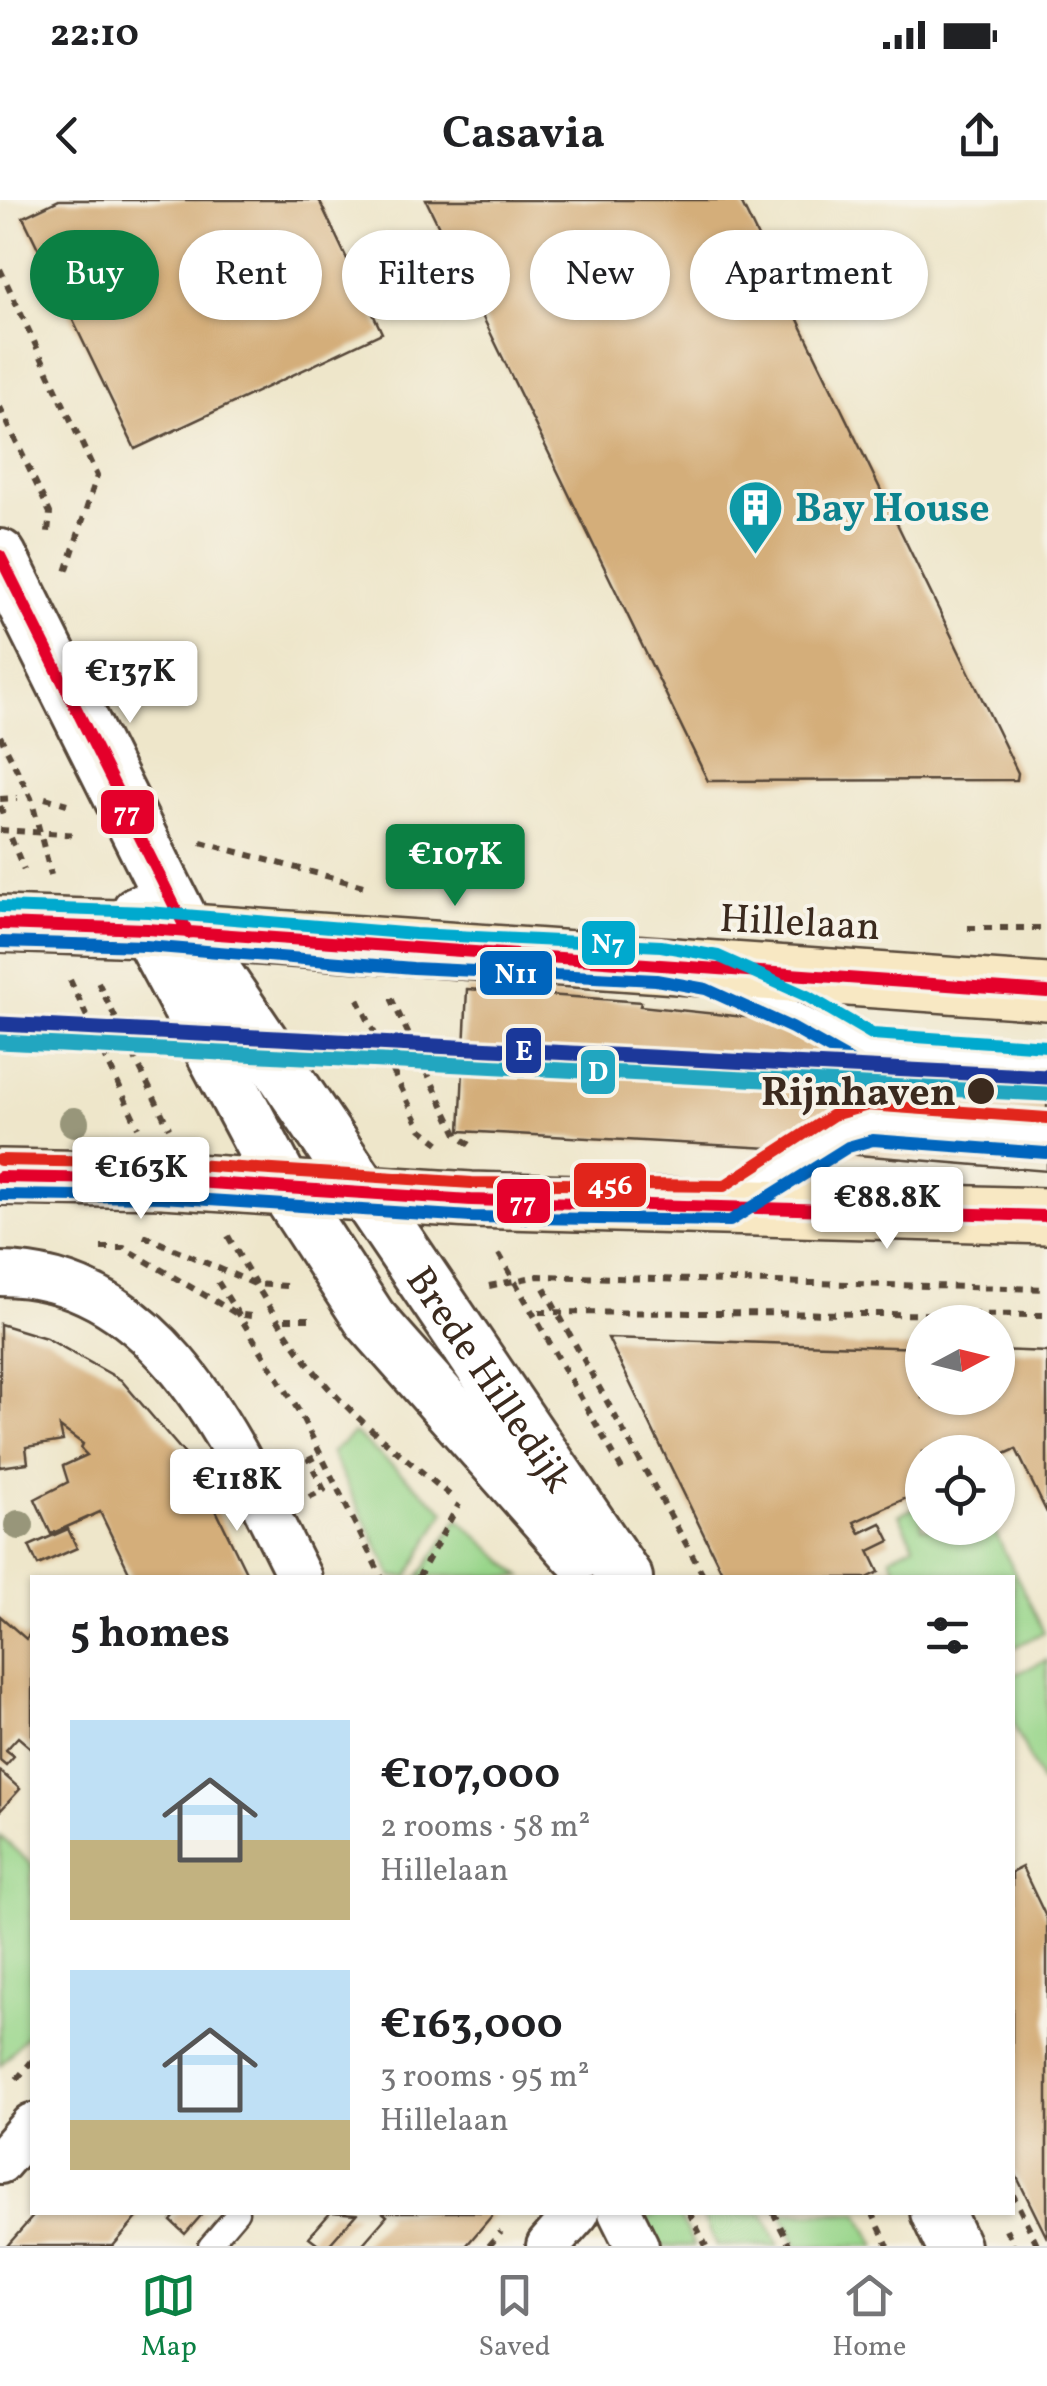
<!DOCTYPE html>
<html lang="en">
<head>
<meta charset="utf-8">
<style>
  body { margin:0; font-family:Vollkorn,serif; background:#f2f2f2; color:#202124; height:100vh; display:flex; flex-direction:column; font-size:38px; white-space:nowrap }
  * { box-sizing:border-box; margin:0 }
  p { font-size:32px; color:#757577 }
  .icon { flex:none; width:55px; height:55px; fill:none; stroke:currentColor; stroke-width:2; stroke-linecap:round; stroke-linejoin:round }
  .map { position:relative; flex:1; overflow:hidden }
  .sheet { position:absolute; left:30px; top:1375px; width:985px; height:640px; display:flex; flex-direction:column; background:#fff; border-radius:0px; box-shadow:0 2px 8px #0004 }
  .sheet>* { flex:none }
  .top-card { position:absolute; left:30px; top:30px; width:988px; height:90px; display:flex; gap:20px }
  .needle { width:65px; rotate:83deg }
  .fabs { position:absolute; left:905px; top:1105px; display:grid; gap:20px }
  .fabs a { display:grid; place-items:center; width:110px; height:110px; border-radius:50%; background:#fff; box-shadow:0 2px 8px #0004; font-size:50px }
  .price { position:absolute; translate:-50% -85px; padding:0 22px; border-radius:10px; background:#fff; color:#222; font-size:32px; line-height:65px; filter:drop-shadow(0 2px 5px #0008) }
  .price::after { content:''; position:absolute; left:50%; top:60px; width:30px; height:22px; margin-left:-15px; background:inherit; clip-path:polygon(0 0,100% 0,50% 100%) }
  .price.selected { background:#0b8043; color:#fff }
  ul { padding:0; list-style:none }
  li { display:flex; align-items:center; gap:30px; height:250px; padding:0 40px }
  li span { display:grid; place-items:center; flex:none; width:280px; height:200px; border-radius:0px; color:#555 }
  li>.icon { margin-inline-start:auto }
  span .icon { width:120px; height:120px; fill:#fffc; stroke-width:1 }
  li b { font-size:42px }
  h2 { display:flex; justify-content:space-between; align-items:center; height:120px; padding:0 40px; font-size:42px }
  .tag { padding:0 35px; border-radius:45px; background:#fff; box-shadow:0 2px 8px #0004; font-size:35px; line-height:90px }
  .tag.selected { background:#0b8043; color:#fff }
  .status { display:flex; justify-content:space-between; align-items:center; height:70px; padding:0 50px; background:#fff; direction:ltr }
  .status svg { height:28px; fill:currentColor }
  header { display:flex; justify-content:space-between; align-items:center; height:130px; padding:0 40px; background:#fff; font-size:45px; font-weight:700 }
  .dock { display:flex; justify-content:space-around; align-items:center; height:140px; border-top:2px solid #e0e0e0; background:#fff; font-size:28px; color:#757577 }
  .dock a { display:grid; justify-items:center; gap:5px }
  .dock .selected { color:#0b8043 }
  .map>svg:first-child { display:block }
  .green { fill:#98d58a; stroke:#6a8054; stroke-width:2.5 }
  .building { fill:#d4ae7a }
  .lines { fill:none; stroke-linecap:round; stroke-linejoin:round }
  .service-casing { stroke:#564638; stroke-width:25 }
  .minor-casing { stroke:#564638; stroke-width:48 }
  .tertiary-casing { stroke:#564638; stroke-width:58 }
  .secondary-casing { stroke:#564638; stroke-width:60 }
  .path { stroke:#564638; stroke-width:6; stroke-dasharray:8 8; stroke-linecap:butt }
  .service { stroke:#fff; stroke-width:20 }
  .minor { stroke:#fff; stroke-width:42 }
  .tertiary { stroke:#fff; stroke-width:52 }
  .secondary { stroke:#f8e8c3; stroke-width:55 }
  .bus-1-casing { stroke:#f7f3e8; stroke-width:20 }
  .bus-2-casing { stroke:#f7f3e8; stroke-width:20 }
  .bus-3-casing { stroke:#f7f3e8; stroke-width:20 }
  .bus-4-casing { stroke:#f7f3e8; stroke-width:20 }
  .bus-1 { stroke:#e4002b; stroke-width:12 }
  .bus-2 { stroke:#0065bd; stroke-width:12 }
  .bus-3 { stroke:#e1251b; stroke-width:12 }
  .bus-4 { stroke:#00a9ce; stroke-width:12 }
  .metro-1-casing { stroke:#f7f3e8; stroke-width:22 }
  .metro-2-casing { stroke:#f7f3e8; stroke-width:22 }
  .metro-1 { stroke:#1a389a; stroke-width:15 }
  .metro-2 { stroke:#21a6c0; stroke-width:15 }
  .tree { fill:#98967a }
  .stop-dot { fill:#3b2a1e; stroke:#f7f3e8; stroke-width:4 }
  .labels { text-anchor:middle; stroke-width:8; stroke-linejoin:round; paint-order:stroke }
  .culture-label { font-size:40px; font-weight:bold; fill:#0d838f; stroke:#f7f3e8; text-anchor:start }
  .street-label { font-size:40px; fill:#3b2a1e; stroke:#f7f3e8 }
  .stop-label { font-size:40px; font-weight:bold; fill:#3b2a1e; stroke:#f7f3e8; text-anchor:end }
  .line-badge { stroke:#f7f3e8; stroke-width:4 }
  .badge-label { font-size:28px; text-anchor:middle; font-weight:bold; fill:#fff }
</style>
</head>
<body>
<div class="status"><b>22:10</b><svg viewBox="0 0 49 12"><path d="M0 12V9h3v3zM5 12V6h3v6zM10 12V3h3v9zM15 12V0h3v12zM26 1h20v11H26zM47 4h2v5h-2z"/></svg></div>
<header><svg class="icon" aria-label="back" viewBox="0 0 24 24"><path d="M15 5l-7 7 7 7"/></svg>Casavia<svg class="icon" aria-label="share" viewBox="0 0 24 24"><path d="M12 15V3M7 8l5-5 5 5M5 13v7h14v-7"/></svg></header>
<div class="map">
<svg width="1047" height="2046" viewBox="0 0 1047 2046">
  <rect width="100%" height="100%" fill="#f7f3e8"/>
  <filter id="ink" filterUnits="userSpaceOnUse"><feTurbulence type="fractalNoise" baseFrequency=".01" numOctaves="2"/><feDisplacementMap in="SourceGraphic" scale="20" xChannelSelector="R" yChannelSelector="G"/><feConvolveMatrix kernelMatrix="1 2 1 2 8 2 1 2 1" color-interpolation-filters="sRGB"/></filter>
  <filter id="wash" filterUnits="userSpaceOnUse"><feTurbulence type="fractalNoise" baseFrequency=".0048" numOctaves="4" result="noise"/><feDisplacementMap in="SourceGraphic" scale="40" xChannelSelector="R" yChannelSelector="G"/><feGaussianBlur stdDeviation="2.25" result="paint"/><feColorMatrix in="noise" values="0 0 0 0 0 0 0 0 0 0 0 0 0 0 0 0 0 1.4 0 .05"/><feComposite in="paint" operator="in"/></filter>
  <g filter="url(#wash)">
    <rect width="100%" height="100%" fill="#eee6ca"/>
    <!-- green -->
    <path class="green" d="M354,1233L445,1311L408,1377H393L331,1253Z
      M922,1304V1328H993L1044,1432L1013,1448L1012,1378L900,1377L890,1357L914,1345L899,1315Z
      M458,1319L518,1373L522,1377H419Z
      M1047,1460V1580L1041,1583L1013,1523V1475Z
      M0,1636L32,1665V1829L0,1866Z
      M659,2013H678L694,2046H650L639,2022Z
      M701,2013H763L779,2046H717Z
      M781,2013H859L876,2046H797Z"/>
    <g id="blocks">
      <!-- building -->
      <path class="building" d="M59,0H319L382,133L135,249L23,17Z
        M426,0H740L1018,573L1017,580L708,581Z
        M467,789L641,802L640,806L792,822L791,830L1047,850V971L787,949L460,931Z
        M0,1124L46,1138L121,1180L194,1265L249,1378H132L100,1312L51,1334L35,1299L68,1282L63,1266L87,1255L81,1249L83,1244L60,1227L63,1241L26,1247L28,1263L0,1267Z
        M608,1138L922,1148V1198H998V1150L1047,1152V1313L1016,1249L998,1257V1252H922V1291L854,1322L860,1333L881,1323L890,1341L869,1351L879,1372L867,1378H725Z
        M68,1329L77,1348L38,1365L29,1346Z
        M0,1416L26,1439L32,1431V1549L18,1537L6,1550L14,1556L6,1565L0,1560Z
        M0,1571L20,1589L0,1611Z
        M1022,1667L1047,1719V2038L1012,1967V1672Z
        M37,2012H142L113,2046H7Z
        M178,2012H204L185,2034L171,2021Z
        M331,2012L356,2014L328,2046H321L309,2037Z
        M382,2012H495L466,2046H361L387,2016Z"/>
    </g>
  </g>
  <g filter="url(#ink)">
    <use href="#blocks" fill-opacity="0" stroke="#564638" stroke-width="2.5"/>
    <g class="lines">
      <defs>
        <path id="service" d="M750,789L867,851L1047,864
          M744,995L841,931L871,922L1047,936
          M209,2046L238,2012"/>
        <path id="minor" d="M0,1074C166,1075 236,1253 300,1378
          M0,1962L32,1925
          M620,2012L637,2046
          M548,2046L578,2012"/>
        <g id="tertiary">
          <path id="s1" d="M0,356L188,733L626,1378"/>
          <path d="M138,712L286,990L370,1119L578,1354"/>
          <path d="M937,2012L953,2046"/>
        </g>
        <path id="secondary" d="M0,724L147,729L1047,792
          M0,977L163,980L471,1000L1047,1016"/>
      </defs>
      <!-- service casing -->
      <use href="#service" class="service-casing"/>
      <!-- minor casing -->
      <use href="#minor" class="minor-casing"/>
      <!-- tertiary casing -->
      <use href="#tertiary" class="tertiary-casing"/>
      <!-- secondary casing -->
      <use href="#secondary" class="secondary-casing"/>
      <!-- path -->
      <path class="path" d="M0,69L97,276L66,372
        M0,207L50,313L48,332
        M0,536L31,598L51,675
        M45,598L67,604
        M0,599L17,598
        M0,606L4,617
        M0,630L79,635
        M11,638L24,670
        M201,642L363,686
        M968,728H1047
        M70,780L138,927
        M98,782L169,928
        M391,798L458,936L473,947
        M358,799L421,929L439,943
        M144,1036L255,1084L287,1086
        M228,1036C255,1083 281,1130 315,1172C354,1220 405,1257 452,1297
        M101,1048H124L237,1114L258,1117
        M499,1054L624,1273
        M218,1082L300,1213L382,1378
        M489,1086L538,1076L1047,1089
        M544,1088L705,1378
        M539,1112L1047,1115
        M285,1119H309
        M309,1297L324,1290L309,1260L321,1254
        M418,1378L459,1304
        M17,1879L32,1861
        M1012,1993L1038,2046
        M689,2012L706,2046
        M773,2012L790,2046
        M872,2012L888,2046
        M1006,2029L1014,2046
        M489,2046L501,2032"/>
      <!-- service -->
      <use href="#service" class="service"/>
      <!-- minor -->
      <use href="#minor" class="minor"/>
      <!-- tertiary -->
      <use href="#tertiary" class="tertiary"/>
      <!-- secondary -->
      <use href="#secondary" class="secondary"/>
      <defs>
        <path id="bus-1" d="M0,356L188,733
          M0,724L147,729L1047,792
          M0,977L163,980L471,1000L1047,1016"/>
        <path id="bus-2" d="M0,742L146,746L413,768L656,780L706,789L792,828L863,868L1012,878
          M0,995L162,997L471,1017L730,1021L848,947L873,940L1046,953"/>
        <path id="bus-3" d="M0,960L164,963L472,983L724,986L833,915L868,905L1047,918"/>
        <path id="bus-4" d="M1,707L148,712L415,734L661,746L718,756L807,796L872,834L1047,846"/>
      </defs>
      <!-- bus-1 casing -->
      <use href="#bus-1" class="bus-1-casing"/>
      <!-- bus-2 casing -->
      <use href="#bus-2" class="bus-2-casing"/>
      <!-- bus-3 casing -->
      <use href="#bus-3" class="bus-3-casing"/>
      <!-- bus-4 casing -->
      <use href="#bus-4" class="bus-4-casing"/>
      <!-- bus-1 -->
      <use href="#bus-1" class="bus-1"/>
      <!-- bus-2 -->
      <use href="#bus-2" class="bus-2"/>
      <!-- bus-3 -->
      <use href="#bus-3" class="bus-3"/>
      <!-- bus-4 -->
      <use href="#bus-4" class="bus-4"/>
      <defs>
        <path id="metro-1" d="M0,824L1047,877"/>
        <path id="metro-2" d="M0,842L1046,894"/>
      </defs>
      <!-- metro-1 casing -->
      <use href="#metro-1" class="metro-1-casing"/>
      <!-- metro-2 casing -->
      <use href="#metro-2" class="metro-2-casing"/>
      <!-- metro-1 -->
      <use href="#metro-1" class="metro-1"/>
      <!-- metro-2 -->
      <use href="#metro-2" class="metro-2"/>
    </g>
    <!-- trees -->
    <g class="tree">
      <circle cx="74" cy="922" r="15"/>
      <circle cx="19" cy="1325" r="15"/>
    </g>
  </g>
  <!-- icons -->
  <defs>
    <symbol id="building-pin" viewBox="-11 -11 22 30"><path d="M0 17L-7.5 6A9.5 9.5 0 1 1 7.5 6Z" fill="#0f9aa8" stroke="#f7f3e8"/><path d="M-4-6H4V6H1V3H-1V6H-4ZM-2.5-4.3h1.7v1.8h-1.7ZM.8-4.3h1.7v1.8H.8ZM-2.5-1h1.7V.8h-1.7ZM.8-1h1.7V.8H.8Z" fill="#fff"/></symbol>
  </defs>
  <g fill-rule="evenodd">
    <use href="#building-pin" x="724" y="276" width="63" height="86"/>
  </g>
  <!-- markers -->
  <circle class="stop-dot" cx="981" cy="891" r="15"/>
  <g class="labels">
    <!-- culture labels -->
    <g class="culture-label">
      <text x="795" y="321">Bay House</text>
    </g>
    <!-- street labels -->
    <g class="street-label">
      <text transform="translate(800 721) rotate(3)" y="14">Hillelaan</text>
      <text dy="14" stroke="none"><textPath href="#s1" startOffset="960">Brede Hilledijk</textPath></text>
    </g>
    <!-- stop labels -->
    <g class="stop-label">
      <text x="956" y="905">Rijnhaven</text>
    </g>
  </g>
  <g class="line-badge">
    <rect x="99" y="588" width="57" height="48" rx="10" fill="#e4002b"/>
    <rect x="580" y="719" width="57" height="48" rx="10" fill="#00a9ce"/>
    <rect x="478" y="749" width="76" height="48" rx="10" fill="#0065bd"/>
    <rect x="504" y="826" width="39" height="49" rx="10" fill="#1a389a"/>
    <rect x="579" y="848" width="38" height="48" rx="10" fill="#21a6c0"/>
    <rect x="572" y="961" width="76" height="48" rx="10" fill="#e1251b"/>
    <rect x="495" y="977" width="57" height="48" rx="10" fill="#e4002b"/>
  </g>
  <g class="badge-label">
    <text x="127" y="621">77</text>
    <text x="608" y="753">N7</text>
    <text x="516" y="783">N11</text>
    <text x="524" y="860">E</text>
    <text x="598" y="881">D</text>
    <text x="610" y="994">456</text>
    <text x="523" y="1011">77</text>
  </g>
</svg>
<div class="fabs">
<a><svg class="needle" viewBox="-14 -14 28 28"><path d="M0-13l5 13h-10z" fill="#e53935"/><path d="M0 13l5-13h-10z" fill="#757577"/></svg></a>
<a><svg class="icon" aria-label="locate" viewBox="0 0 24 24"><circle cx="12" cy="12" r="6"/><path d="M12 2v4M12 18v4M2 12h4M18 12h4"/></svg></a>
</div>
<b class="price" style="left:130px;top:526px">€137K</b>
<b class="price selected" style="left:455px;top:709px">€107K</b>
<b class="price" style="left:141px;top:1022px">€163K</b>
<b class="price" style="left:887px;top:1052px">€88.8K</b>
<b class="price" style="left:237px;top:1334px">€118K</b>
<div class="top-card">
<a class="tag selected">Buy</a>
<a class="tag">Rent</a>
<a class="tag">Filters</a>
<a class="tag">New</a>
<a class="tag">Apartment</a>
</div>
<section class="sheet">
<h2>5 homes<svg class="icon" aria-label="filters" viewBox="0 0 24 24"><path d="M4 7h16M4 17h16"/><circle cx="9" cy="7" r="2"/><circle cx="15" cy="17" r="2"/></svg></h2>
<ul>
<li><span style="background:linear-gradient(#bfe0f5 60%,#c2b280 0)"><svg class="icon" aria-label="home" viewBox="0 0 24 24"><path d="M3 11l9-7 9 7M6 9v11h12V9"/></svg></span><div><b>€107,000</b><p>2 rooms · 58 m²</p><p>Hillelaan</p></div></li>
<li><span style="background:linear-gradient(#bfe0f5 75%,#c2b280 0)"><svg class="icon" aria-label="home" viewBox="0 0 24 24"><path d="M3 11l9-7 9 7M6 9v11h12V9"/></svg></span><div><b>€163,000</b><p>3 rooms · 95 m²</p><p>Hillelaan</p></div></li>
</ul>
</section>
</div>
<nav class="dock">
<a class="selected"><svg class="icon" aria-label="map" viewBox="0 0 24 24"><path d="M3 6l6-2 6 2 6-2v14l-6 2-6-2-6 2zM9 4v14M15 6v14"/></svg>Map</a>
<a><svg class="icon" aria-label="saved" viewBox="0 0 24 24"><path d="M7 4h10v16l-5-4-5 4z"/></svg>Saved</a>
<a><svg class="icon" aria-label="home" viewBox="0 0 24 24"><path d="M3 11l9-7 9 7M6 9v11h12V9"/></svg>Home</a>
</nav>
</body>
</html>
